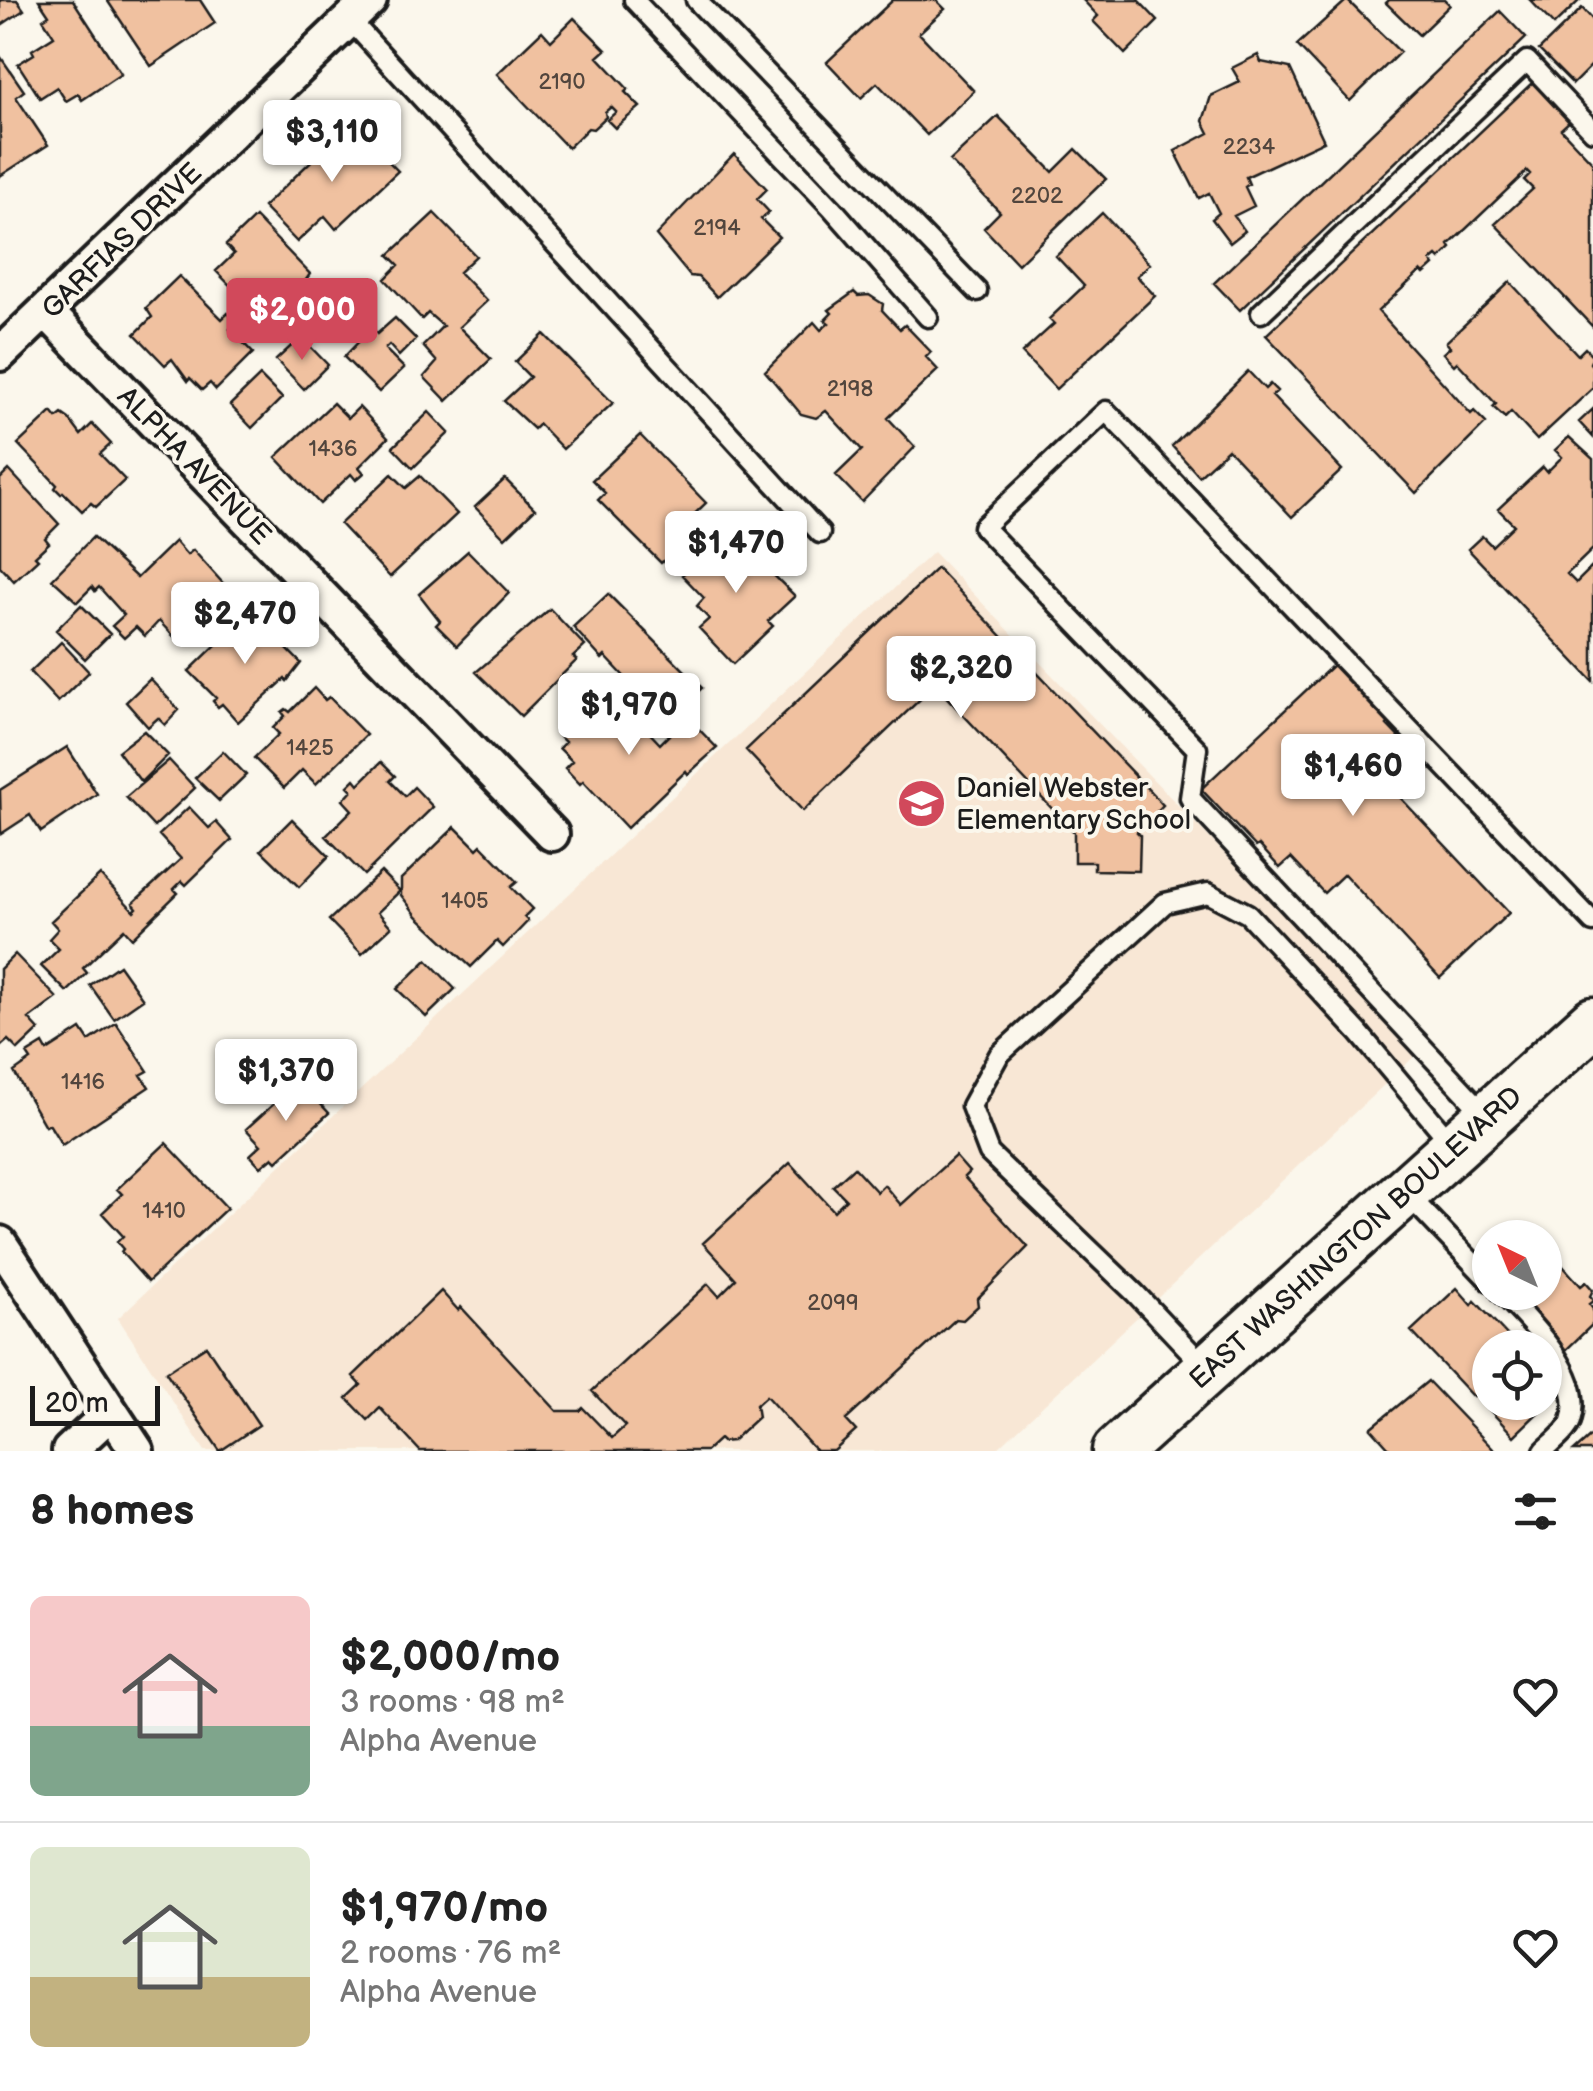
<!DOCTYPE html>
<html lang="en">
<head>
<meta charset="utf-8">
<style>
  body { margin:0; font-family:"Balsamiq Sans",sans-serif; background:#f2f2f2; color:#222; height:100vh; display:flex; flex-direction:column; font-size:38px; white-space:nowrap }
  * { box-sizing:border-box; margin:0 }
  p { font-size:32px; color:#767676 }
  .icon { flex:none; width:55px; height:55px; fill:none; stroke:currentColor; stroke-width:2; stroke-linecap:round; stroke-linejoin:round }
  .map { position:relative; height:1451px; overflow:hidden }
  .side { display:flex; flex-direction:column; background:#fff; flex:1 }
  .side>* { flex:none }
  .needle { width:65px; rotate:317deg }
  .fabs { position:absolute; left:1472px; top:1220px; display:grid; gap:20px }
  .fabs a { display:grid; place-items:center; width:90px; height:90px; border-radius:50%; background:#fff; box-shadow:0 2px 8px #0004; font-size:50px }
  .scale { position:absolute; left:30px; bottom:25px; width:130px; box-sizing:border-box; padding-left:10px; border:5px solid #1c1c1c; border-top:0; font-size:28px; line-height:35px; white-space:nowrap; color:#1c1c1c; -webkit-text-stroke:8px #fbf7ec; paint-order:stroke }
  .price { position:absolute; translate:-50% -85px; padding:0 22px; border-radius:10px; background:#fff; color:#222; font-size:32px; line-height:65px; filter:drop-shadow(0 2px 5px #0008) }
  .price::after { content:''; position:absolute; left:50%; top:60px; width:30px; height:22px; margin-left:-15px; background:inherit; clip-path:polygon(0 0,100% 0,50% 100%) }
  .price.current { background:#d1495b; color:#fff }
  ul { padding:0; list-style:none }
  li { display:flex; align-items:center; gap:30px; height:250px; padding:0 30px }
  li+li { border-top:2px solid #e0e0e0 }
  li span { display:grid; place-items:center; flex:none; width:280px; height:200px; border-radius:15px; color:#555 }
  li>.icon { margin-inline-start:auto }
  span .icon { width:120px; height:120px; fill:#fffc; stroke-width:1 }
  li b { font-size:42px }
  h2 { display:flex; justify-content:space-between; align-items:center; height:120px; padding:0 30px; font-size:42px }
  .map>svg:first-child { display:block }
  .built { fill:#f8e7d5 }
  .building { fill:#f0c1a0; stroke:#1c1c1c; stroke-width:2.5 }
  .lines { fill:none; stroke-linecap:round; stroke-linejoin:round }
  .lane-casing { stroke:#1c1c1c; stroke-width:25 }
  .street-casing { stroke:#1c1c1c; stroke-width:40 }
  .secondary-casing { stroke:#1c1c1c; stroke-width:55 }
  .lane { stroke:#fbf7ec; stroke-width:18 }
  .street { stroke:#fbf7ec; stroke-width:32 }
  .secondary { stroke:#fbf7ec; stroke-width:48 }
  .labels { text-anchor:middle; stroke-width:8; stroke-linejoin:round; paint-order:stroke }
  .number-label { font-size:22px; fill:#51453d }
  .street-label { font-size:28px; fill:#1c1c1c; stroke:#fbf7ec }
  .poi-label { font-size:28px; fill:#1c1c1c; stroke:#fbf7ec; text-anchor:start }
</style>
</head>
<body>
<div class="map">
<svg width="1593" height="1451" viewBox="0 0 1593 1451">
  <rect width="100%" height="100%" fill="#fbf7ec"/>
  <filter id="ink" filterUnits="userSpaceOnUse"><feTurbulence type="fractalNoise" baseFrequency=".01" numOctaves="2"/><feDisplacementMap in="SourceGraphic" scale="20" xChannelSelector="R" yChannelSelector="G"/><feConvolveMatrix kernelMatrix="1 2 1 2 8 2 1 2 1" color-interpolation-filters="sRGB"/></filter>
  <g filter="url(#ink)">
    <!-- built -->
    <path class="built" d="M933,552L1418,1053L995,1451H205L118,1318Z"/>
    <!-- building -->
    <path class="building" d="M0,0H17L24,10L0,26Z
      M39,0H73L121,74L82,100L78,94L66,101L57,87L40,98L18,64L34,54L32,50L54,36L43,19L49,15Z
      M107,0H200L215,23L151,66Z
      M893,0H936L945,9L919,33L974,91L927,135L877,83L861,98L827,62Z
      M1083,0H1138L1158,21L1125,54L1093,21L1098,16Z
      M1347,0L1400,52L1350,101L1297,45Z
      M1389,0H1445L1450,5L1419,35L1386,3Z
      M1530,0H1580L1554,25Z
      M1582,8L1593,20V64L1573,84L1539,50Z
      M1500,11L1526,38L1240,310L1214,283Z
      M574,18L606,50L598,57L628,89L625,92L640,107L615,128L607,120L616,112L611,107L605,112L606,117L593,129L588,128L568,148L497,74L542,31L551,41Z
      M1258,55L1261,62L1290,68L1324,141L1246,177L1249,184L1245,187L1254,206L1234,216L1245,231L1230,243L1212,219L1219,213L1209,193L1199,198L1175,151L1209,133L1203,121L1211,96L1240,82L1232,68Z
      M0,56L24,91L16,97L48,145L0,176Z
      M1534,81L1571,120L1561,129L1593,163V327L1495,224L1533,189L1524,180L1530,174L1527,171L1449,245L1451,248L1440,259L1437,256L1431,261L1434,265L1424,274L1421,271L1378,311L1471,414L1474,411L1486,423L1416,493L1266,335Z
      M998,116L1053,172L1076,149L1106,179L1018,264L984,228L1000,212L950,161Z
      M351,123L398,171L336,229L325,216L297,242L263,207Z
      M734,154L767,189L757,199L769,212L761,219L779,237L717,297L698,277L690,276L656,235Z
      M434,213L476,256L459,272L487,301L459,327L491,359L447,401L424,377L437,362L423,346L443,326L428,313L422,319L385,279L399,265L389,255Z
      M1102,213L1150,264L1137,276L1155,296L1056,389L1022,353L1054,324L1049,319L1084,286L1056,256Z
      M255,217L310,274L299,290L296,287L264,320L216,271L234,254L226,245Z
      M179,276L222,319L228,313L237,322L230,329L253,353L216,390L210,383L202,390L190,378L188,381L172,359L165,365L135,334L152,317L146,308Z
      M1510,282L1578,355L1585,348L1593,356L1590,363L1593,367V388L1537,440L1511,412L1505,418L1493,407L1496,404L1457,362L1454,365L1443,353L1450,347L1446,342Z
      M854,292L858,296L869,295L883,304L882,310L900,329L905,325L931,352L926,357L938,370L888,418L915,447L862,502L836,475L862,450L826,411L816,418L801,414L765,371L814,322L821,330L829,323L825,320L832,313L829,310Z
      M395,318L416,339L399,356L389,345L385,349L404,368L379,392L344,357L372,328L377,334Z
      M544,334L613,403L563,449L539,424L534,429L504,401L530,377L515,362Z
      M301,337L328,365L304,389L276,360Z
      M1248,371L1265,389L1270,384L1277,391L1272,396L1342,470L1292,517L1228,449L1199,476L1172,446Z
      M260,376L282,398L252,428L230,405Z
      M333,403L348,418L359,407L388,438L359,467L364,473L356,480L351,474L320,504L276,457Z
      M1593,409V437L1579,422Z
      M52,412L57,418L62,414L69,419L81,435L92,424L111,444L100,454L125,480L96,507L91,503L82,511L63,492L61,494L55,488L57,485L18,444Z
      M429,412L449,433L413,468L393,447Z
      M640,435L706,503L680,528L689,538L661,563L598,500L605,493L592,480Z
      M1569,437L1593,459V549L1567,574L1576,583L1593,566V681L1468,549L1482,536L1492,546L1514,525L1498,509L1543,467L1547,472L1562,457L1555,450Z
      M9,470L59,524L45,538L49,543L35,556L38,559L14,581L0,566V479Z
      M392,474L406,488L420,476L457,514L390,577L340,524Z
      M505,479L535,509L505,538L475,507Z
      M729,531L795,596L768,621L773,626L733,664L699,628L709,619L697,606L704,598L682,575Z
      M93,537L137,578L175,541L187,555L193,550L229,590L178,641L159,621L145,636L136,627L124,638L112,626L124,615L99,587L95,591L92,587L77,602L52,579Z
      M468,551L509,593L457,646L436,625L440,621L419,594Z
      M937,568L1163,805L1137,832L1140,835L1139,871L1094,870V862H1074V832L935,685L803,811L746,750Z
      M608,594L702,688L666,721L605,656L602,659L573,627Z
      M81,605L110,634L85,659L56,630Z
      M550,609L585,646L573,657L577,660L521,716L476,672Z
      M251,611L265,627L268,624L276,632L273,635L301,663L287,681L285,679L238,722L222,704L218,707L213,701L216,698L189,671Z
      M61,642L89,672L58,702L30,672Z
      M1335,663L1390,722L1387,725L1409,748L1380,776L1509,913L1440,978L1344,874L1324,893L1291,858L1280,868L1259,845L1256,847L1201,789Z
      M150,679L179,710L165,725L158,718L148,727L126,702Z
      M314,688L325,700L329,697L366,735L316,784L302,770L284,788L254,758L279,734L273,728L285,716L282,712L286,709L290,712Z
      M615,696L660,744L687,717L717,748L688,774L686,771L627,828L583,781L580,784L565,768L572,761L559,748L565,742L558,735L588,706L595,714Z
      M144,731L168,755L141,782L118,751Z
      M67,747L97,794L41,832L30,815L1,834L0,790Z
      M223,751L246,775L219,801L195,778Z
      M169,760L195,788L154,827L126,797Z
      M381,762L395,776L390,781L405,796L414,787L433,807L364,875L326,836L352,810L343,800L352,790L348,786L355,779L359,784Z
      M189,807L209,828L216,822L232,840L186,885L182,881L174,889L178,893L132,938L124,929L83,968L87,973L67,992L41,966L59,949L49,939L58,929L51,921L100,875L134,911L137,908L133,903L181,859L159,835Z
      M292,819L329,856L299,887L261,850Z
      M455,827L477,849L481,845L517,882L511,887L532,909L524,917L528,921L503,947L497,941L471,967L417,916L401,895V879Z
      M381,872L400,891L378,912L391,927L362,954L329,920Z
      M15,954L57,998L29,1019L39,1030L18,1050L8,1040L0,1047V969Z
      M427,960L455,989L426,1017L397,989Z
      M119,965L143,999L114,1019L90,985Z
      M116,1023L148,1071L141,1075L149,1087L62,1145L49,1124L45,1126L14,1072L31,1060L27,1054L43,1044L47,1051L81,1029L89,1041Z
      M299,1081L329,1113L277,1161L273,1157L261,1167L250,1155L261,1145L246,1129Z
      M166,1143L227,1208L148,1282L121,1252L123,1249L117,1242L123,1236L102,1213L122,1194L117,1189Z
      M955,1156L969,1172L964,1177L1028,1247L977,1299L978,1306L963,1320L956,1319L846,1420L856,1431L834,1451H816L766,1396L756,1405L758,1417L732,1441L722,1442L719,1439L706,1451H420L380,1408L368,1420L347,1398L361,1385L353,1376L441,1291L458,1310L461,1307L557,1411H580L583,1408L612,1438L625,1426L592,1391L708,1284L719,1296L736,1279L703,1243L790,1163L834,1211L846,1199L833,1186L854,1167L877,1192L884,1185L901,1205Z
      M1549,1240L1559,1249L1552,1254L1581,1286L1586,1282L1593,1290L1590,1296L1593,1301L1589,1304L1593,1309V1324L1566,1350L1512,1292H1545V1244Z
      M1457,1288L1472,1305L1475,1301L1509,1337L1505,1340L1512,1348H1490V1380L1473,1397L1411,1331Z
      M206,1346L259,1425L220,1451L166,1372Z
      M1428,1381L1495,1451H1392L1371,1428Z
      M1490,1400L1538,1402L1543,1408L1514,1436L1485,1405Z
      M1593,1434V1451H1574Z"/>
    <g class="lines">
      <defs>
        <path id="lane" d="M634,0L832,208L928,317
          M696,0L977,291
          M350,20L820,533
          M1261,313L1527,61L1593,131
          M1485,1114L1190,798L1197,749L983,527L1106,411L1593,922
          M1406,1193L1490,1281
          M1501,1292C1531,1323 1586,1376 1571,1421C1567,1432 1552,1443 1544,1451
          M1205,1367L1135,1293L989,1153L971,1106L999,1055L1165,903L1208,893L1248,914L1359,1033L1452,1144"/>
        <path id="street" d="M47,312L552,834
          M0,354L370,0
          M0,1243L137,1451
          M69,1451L111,1412"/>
        <path id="secondary" d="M1117,1451L1593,1022"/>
      </defs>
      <!-- lane casing -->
      <use href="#lane" class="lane-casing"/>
      <!-- street casing -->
      <use href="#street" class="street-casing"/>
      <!-- secondary casing -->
      <use href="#secondary" class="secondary-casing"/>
      <!-- lane -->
      <use href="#lane" class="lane"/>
      <!-- street -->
      <use href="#street" class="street"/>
      <!-- secondary -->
      <use href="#secondary" class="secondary"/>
    </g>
  </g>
  <!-- icons -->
  <defs>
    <symbol id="school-disc" viewBox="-11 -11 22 22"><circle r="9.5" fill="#d1495b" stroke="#fbf7ec"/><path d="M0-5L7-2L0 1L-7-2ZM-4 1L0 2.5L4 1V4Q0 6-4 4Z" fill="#fff"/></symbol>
  </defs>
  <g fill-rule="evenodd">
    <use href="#school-disc" x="894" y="776" width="55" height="55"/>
  </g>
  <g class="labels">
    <!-- number labels -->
    <g class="number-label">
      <text x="562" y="89">2190</text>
      <text x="1249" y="154">2234</text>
      <text x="1037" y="203">2202</text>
      <text x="717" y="235">2194</text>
      <text x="850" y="396">2198</text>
      <text x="333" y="456">1436</text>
      <text x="310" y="755">1425</text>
      <text x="465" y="908">1405</text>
      <text x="83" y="1089">1416</text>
      <text x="164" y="1218">1410</text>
      <text x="833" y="1310">2099</text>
    </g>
    <!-- street labels -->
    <g class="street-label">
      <text transform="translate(121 240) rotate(-44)" y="10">GARFIAS DRIVE</text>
      <text transform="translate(195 465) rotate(46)" y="10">ALPHA AVENUE</text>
      <text transform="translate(1355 1237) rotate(-42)" y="10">EAST WASHINGTON BOULEVARD</text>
    </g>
    <!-- poi labels -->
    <g class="poi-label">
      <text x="956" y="797">Daniel Webster<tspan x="956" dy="32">Elementary School</tspan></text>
    </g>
  </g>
</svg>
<div class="fabs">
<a><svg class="needle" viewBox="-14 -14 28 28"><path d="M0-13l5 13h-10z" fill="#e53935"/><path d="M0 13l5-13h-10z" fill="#767676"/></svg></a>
<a><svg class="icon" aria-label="locate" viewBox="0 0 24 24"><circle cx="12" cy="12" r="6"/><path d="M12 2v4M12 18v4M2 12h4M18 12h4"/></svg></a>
</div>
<div class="scale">20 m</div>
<b class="price" style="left:332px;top:185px">$3,110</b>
<b class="price current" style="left:302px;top:363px">$2,000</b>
<b class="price" style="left:736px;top:596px">$1,470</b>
<b class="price" style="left:245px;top:667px">$2,470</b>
<b class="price" style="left:961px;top:721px">$2,320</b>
<b class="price" style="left:629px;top:758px">$1,970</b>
<b class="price" style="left:1353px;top:819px">$1,460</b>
<b class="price" style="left:286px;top:1124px">$1,370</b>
</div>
<section class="side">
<h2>8 homes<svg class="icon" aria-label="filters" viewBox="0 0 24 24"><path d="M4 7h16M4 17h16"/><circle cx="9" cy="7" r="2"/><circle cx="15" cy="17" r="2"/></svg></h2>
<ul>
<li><span style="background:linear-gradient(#f6c9c9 65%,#7fa58c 0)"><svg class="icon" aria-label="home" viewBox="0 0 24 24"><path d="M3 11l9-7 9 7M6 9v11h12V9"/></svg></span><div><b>$2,000/mo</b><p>3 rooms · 98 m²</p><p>Alpha Avenue</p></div><svg class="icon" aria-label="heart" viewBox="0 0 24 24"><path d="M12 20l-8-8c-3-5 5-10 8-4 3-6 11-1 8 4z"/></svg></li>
<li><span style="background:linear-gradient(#dfe7d0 65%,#c2b280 0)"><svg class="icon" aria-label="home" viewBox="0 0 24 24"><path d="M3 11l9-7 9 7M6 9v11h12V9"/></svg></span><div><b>$1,970/mo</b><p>2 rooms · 76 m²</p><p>Alpha Avenue</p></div><svg class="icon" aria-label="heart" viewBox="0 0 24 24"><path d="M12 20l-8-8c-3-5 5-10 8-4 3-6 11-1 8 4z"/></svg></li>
</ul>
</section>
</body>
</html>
